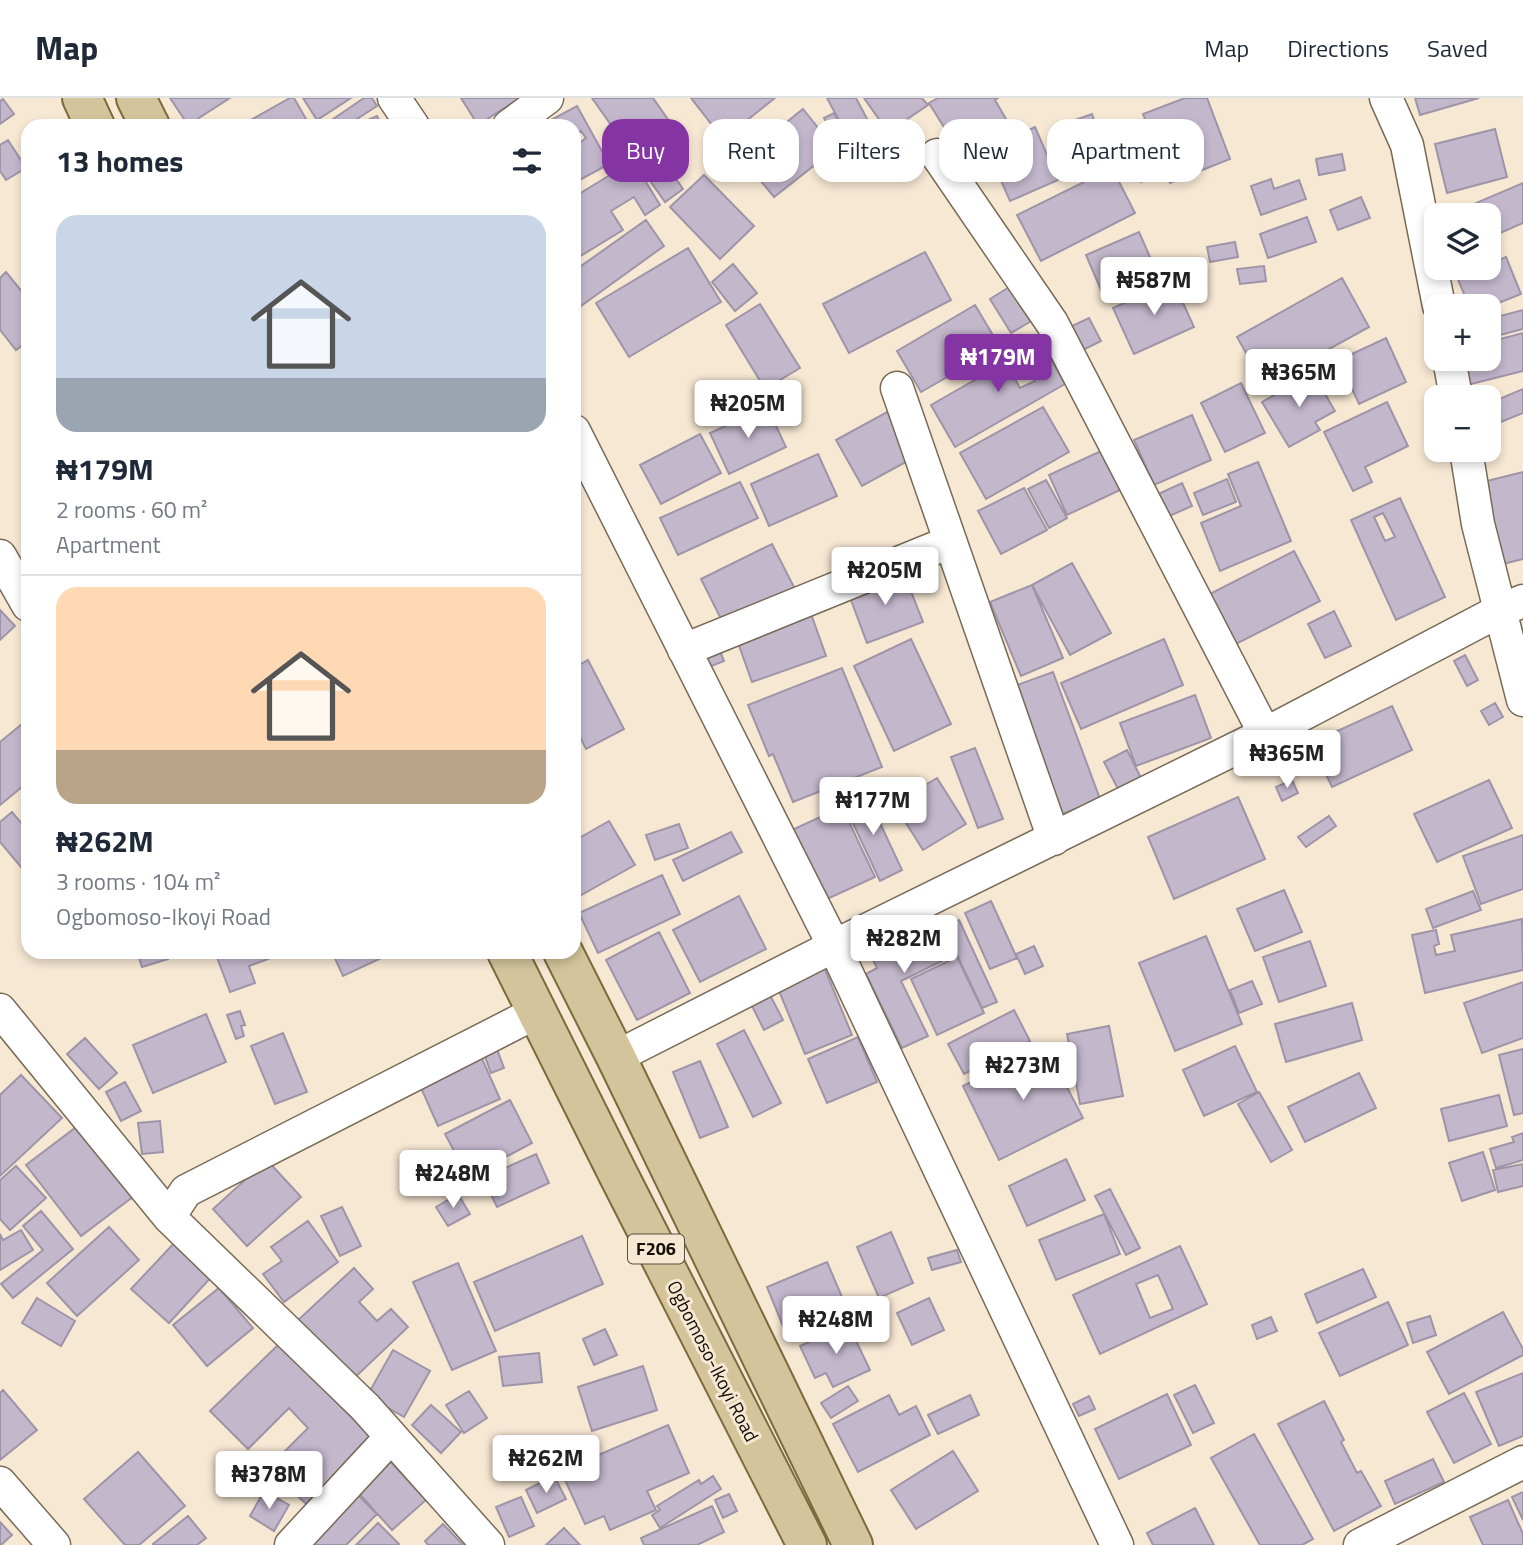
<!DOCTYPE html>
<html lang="en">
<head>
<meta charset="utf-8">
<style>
  body { margin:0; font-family:"Titillium Web",sans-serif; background:#f6f6f7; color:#1f2937; height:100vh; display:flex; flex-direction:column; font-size:26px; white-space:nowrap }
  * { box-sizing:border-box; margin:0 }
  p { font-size:23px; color:#747a83 }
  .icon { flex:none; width:38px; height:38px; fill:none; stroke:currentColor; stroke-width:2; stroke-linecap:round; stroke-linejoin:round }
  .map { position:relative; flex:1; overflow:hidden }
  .drawer { position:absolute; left:21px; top:21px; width:560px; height:840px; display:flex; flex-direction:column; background:#fff; border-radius:21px; box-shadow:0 4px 10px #0003 }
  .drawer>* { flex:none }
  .banner { position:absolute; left:602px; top:21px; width:665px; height:63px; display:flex; gap:14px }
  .buttons { position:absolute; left:1424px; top:105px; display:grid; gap:14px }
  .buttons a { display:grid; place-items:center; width:77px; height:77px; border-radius:14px; background:#fff; box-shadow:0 4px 10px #0003; font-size:35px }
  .price { position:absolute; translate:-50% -60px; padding:0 16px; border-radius:7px; background:#fff; color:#222; font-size:23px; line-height:46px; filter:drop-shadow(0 2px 4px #0008) }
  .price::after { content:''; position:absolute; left:50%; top:42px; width:21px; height:16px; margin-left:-10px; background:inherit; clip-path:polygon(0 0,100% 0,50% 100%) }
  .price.current { background:#8534a3; color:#fff }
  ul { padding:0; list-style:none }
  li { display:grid; align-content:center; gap:14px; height:371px; padding:0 35px }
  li+li { border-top:2px solid #e0e1e3 }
  li span { display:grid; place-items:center; height:217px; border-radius:21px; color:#555 }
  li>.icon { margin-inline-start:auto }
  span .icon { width:126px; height:126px; fill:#fffc; stroke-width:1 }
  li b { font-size:30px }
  h2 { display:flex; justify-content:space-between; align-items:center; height:84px; padding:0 35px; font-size:30px }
  .tag { padding:0 24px; border-radius:21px; background:#fff; box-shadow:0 4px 10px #0003; font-size:24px; line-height:63px }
  .tag.current { background:#8534a3; color:#fff }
  header { display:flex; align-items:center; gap:42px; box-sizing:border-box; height:98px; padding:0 35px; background:#fff; border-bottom:2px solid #e0e1e3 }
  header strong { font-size:33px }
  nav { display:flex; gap:38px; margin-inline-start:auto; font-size:24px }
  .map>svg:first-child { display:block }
  .building { fill:#c3b7cc; stroke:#9f94a7; stroke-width:2; fill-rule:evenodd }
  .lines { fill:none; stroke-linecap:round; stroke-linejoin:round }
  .street-casing { stroke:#776b58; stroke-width:35 }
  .primary-casing { stroke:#7d6a3c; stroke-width:42 }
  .street { stroke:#fff; stroke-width:32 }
  .primary { stroke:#d3c49b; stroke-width:38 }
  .labels { text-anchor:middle; stroke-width:6; stroke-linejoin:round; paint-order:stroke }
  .shield { fill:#f7e8d4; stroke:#574f44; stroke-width:2 }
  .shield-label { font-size:18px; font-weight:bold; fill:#130e07 }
  .street-label { font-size:19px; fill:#130e07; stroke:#f7e8d4 }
</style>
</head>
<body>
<header>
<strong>Map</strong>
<nav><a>Map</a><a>Directions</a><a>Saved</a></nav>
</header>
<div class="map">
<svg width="1523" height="1447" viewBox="0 0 1523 1447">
  <rect width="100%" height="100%" fill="#f7e8d4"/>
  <!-- building -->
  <path class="building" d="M170,0H230L188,27Z
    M290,0H294L310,28H240Z
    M303,0H351L317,22Z
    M364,0H372L377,8L346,28H323Z
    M461,0H520L478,27Z
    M592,0H653L674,30L651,45L683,91L665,104Z
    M691,0H775L723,41Z
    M827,0H856L873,32L850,43Z
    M864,0H922L928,7L888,34Z
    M938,0H998L995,2L1010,28L962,58L929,5Z
    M1185,0H1207L1230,61L1170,85L1143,16Z
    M1415,0H1479L1420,17Z
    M3,1L14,16L0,26V3Z
    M577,8L609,66L574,85V49L586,40L581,33L574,39V28H540Z
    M803,11L835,51L774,99L742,60Z
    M834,15L849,44L839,49L824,20Z
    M1092,16L1104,51L1085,58L1072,23Z
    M377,18L382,28H354Z
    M1144,26L1154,44L1141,51L1155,77L1141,84L1117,40Z
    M1035,29L1058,82L1010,103L987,51Z
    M1495,31L1507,79L1447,95L1435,46Z
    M8,42L26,70L6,82L0,73V47Z
    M1342,56L1345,72L1319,77L1316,61Z
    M633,63L660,107L645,117L634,99L611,113L623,132L574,162V99Z
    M1112,70L1135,115L1041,163L1017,117Z
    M704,77L754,128L720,161L670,109Z
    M1271,81L1274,91L1299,82L1306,101L1261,117L1251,88Z
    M1523,85V125L1489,140V117H1456L1455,114Z
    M1361,99L1370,120L1338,132L1330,112Z
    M1307,119L1316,144L1268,160L1260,136Z
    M646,122L664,148L574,213V173Z
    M1139,134L1157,175L1104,199L1086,157Z
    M1235,144L1238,159L1210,164L1207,149Z
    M688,150L721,204L629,259L596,205Z
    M925,154L951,202L849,255L823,206Z
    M1506,159L1521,196L1489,209L1469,208L1457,179L1480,170H1489V166Z
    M733,166L757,195L735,213L712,184Z
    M1264,168L1266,183L1240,186L1237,171Z
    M6,174L28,201V243L16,252L0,232V180Z
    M1342,180L1369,229L1264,287L1237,239Z
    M1173,183L1194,229L1134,256L1113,210Z
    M1011,188L1033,222L1011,235L990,201Z
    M760,206L800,270L765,291L726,227Z
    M975,207L1000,249L921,294L897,253Z
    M1523,212V231L1489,240V221Z
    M1089,220L1101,243L1083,252L1070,229Z
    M1523,235V273L1467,287L1461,261H1489V244Z
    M1386,240L1406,284L1359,306L1339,262Z
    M1041,244L1065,286L955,349L931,307ZM1030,274L1035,283L1020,290L1015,281Z
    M1332,261L1343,282L1324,291L1314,270Z
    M1313,275L1335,313L1315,324L1320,332L1289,349L1262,304Z
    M1241,285L1265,335L1225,354L1201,305Z
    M1523,291V315L1501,324L1492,304Z
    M1387,304L1408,348L1365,369L1372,384L1353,393L1324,334Z
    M767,309L786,349L729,376L710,335Z
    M1043,309L1069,354L986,401L960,355Z
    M887,314L913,360L862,388L836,342Z
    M1192,317L1211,362L1154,387L1134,342Z
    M700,336L721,375L661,406L640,367Z
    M1101,353L1120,392L1067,417L1049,377Z
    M818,356L837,398L769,428L751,386Z
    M1258,364L1291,443L1220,473L1201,425L1241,408L1228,376Z
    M1523,374V461L1503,466L1483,384Z
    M1227,381L1236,404L1203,417L1194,395Z
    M1046,382L1067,420L1049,430L1028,391Z
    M740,384L758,420L678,457L660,420Z
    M1182,385L1192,408L1165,420L1154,398Z
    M1024,390L1047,432L1001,456L978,413Z
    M1400,400L1445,499L1396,522L1351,422ZM1383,415L1395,439L1385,443L1374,419Z
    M772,446L797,495L726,531L701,481Z
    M1294,453L1320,503L1232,548L1206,498Z
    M1072,465L1111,535L1070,557L1032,487Z
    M903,473L923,524L867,545L848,494Z
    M1032,487L1063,560L1021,578L990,504Z
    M0,512L15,528L0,542Z
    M810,513L826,558L752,584L736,539Z
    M1334,513L1351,548L1325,560L1308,526Z
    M911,541L951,626L894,653L854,568Z
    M1164,541L1183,587L1081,631L1061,585Z
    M719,551L724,563L709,569L704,557Z
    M1465,557L1478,582L1467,588L1454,563Z
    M588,562L624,631L586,651L574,627V570Z
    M842,570L882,669L793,704L773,656L769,658L748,607Z
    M1053,574L1100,701L1060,717L1012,589Z
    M1195,597L1211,640L1136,668L1120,625Z
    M1495,605L1503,619L1489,627L1481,613Z
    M1392,608L1412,652L1332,689L1311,645Z
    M28,621V684L0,707V644Z
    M975,650L1003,721L978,730L951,659Z
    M1127,652L1141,680L1118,691L1104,664Z
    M1268,654L1274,669L1255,676L1249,661Z
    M937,680L966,726L923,752L894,706Z
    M1292,682L1298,695L1282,703L1276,689Z
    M1489,682L1512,730L1437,764L1414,716Z
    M866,695L902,772L880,783L844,706Z
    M1238,699L1265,761L1174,801L1148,739Z
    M842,709L875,779L825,802L792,732Z
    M12,714L28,733V763L21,769L0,744V724Z
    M1329,718L1336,728L1306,749L1298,739Z
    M609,723L635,767L574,801V743Z
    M679,726L688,750L655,762L646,737Z
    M731,734L742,754L683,783L673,762Z
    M1523,737V791L1481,806L1463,758Z
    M662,777L680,816L598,855L579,815Z
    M1284,792L1302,834L1255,853L1237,811Z
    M1473,793L1481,812L1433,830L1426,811Z
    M739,798L766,851L700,884L673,832Z
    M991,803L1017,860L990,871L965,815Z
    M930,819L950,859L901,883L928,938L902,950L866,876L877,870L867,850Z
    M1522,821L1523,872L1425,895L1412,837L1436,832L1439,846L1434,848L1436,857L1455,853L1451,837Z
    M959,822L997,904L982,910L944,829Z
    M659,834L690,895L637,922L606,862Z
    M1206,838L1242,926L1175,953L1139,865Z
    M1310,843L1326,888L1279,904L1263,859Z
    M1034,848L1043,868L1025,876L1016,856Z
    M137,854H166L168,861L142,869Z
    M215,854H287L249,868L255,885L230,894Z
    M332,854H394L343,878Z
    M957,859L984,915L937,937L911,881Z
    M824,869L852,937L805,956L777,888Z
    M1252,883L1262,906L1239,915L1230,892Z
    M1523,884V940L1482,955L1464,905Z
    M770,897L783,922L764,932L751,906Z
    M1352,905L1362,942L1286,964L1275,926Z
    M1014,912L1030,943L964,976L948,946Z
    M240,913L245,927L241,928L244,938L236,941L227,917Z
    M206,916L226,964L153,995L133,947Z
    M1109,928L1123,998L1080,1006L1067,936Z
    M744,932L781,1005L753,1019L717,946Z
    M283,935L307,994L275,1006L251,948Z
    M858,939L877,984L827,1005L808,961Z
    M85,940L117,975L99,991L67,956Z
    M495,946L504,970L491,975L482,951Z
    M1045,947L1083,1020L999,1062L963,988Z
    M1235,948L1257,994L1204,1018L1183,972Z
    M1523,951V1015L1514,1017L1499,957Z
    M479,954L500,1001L438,1028L417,981Z
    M700,963L728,1029L700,1040L673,974Z
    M1359,975L1376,1010L1305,1044L1288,1009Z
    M21,977L62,1020L0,1078V997Z
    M125,984L141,1013L121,1023L106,994Z
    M1259,994L1292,1052L1271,1064L1238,1006Z
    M1499,997L1507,1028L1449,1043L1441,1011Z
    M510,1002L532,1045L468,1079L445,1036Z
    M160,1023L163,1054L142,1056L138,1025Z
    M79,1027L134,1098L81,1138L26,1067Z
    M1523,1035V1062L1496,1070L1490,1051L1514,1044L1512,1039Z
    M1483,1054L1495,1092L1462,1103L1449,1065Z
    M536,1056L549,1085L497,1109L483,1080Z
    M1066,1061L1085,1102L1027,1128L1009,1088Z
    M267,1062L301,1099L247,1148L213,1111Z
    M1523,1066V1088L1498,1094L1493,1072Z
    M16,1068L46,1100L10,1132L0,1121V1082Z
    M1110,1091L1140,1150L1126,1157L1095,1098Z
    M458,1096L470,1116L448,1128L436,1109Z
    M342,1109L361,1148L340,1158L321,1118Z
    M41,1113L73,1151L13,1200L1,1186L43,1152L23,1128Z
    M1104,1116L1120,1156L1056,1182L1039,1142Z
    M308,1123L338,1164L284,1204L263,1176L282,1163L271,1149Z
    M109,1129L139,1162L77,1218L47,1185Z
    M21,1132L33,1152L0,1172V1136L3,1142Z
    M891,1134L913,1185L879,1200L857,1149Z
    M582,1138L603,1186L495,1233L474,1184Z
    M178,1141L215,1175L169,1225L131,1191Z
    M1180,1148L1207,1206L1100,1256L1073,1197ZM1158,1177L1173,1211L1150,1220L1136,1186Z
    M957,1152L961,1164L932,1172L928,1160Z
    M827,1164L848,1213L787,1238L767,1189Z
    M458,1165L496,1253L452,1272L413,1184Z
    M354,1170L373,1191L359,1204L377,1223L391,1211L408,1229L350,1284L295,1225Z
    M1363,1171L1376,1199L1317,1225L1305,1196Z
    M219,1190L253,1230L207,1268L173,1227Z
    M37,1200L75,1223L61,1248L22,1225Z
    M929,1200L944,1232L912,1247L897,1215Z
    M1388,1204L1408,1247L1340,1278L1319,1235Z
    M1503,1214L1523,1251V1257L1449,1296L1427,1254Z
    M1430,1218L1436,1237L1413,1245L1407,1225Z
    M1271,1219L1277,1233L1257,1241L1252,1227Z
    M848,1226L870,1272L833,1289L826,1275L815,1280L800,1248Z
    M605,1231L617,1257L594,1267L583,1241Z
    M279,1246L373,1341L306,1406L269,1369L308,1330L289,1310L248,1351L210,1313Z
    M393,1252L430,1273L404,1319L367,1298Z
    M539,1255L542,1284L503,1288L499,1259Z
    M643,1268L657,1312L592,1333L578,1289Z
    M1523,1275V1338L1499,1348L1476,1294Z
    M1195,1287L1214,1325L1193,1335L1174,1297Z
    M848,1288L858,1303L831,1320L821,1305Z
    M3,1292L37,1332L0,1362V1295Z
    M469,1293L487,1320L464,1335L446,1307Z
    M1464,1295L1491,1346L1454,1365L1427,1314Z
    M1167,1296L1191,1347L1119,1381L1095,1331Z
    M889,1297L899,1317L916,1308L930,1337L858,1374L833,1326Z
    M970,1297L979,1317L938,1336L928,1317Z
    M1089,1298L1095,1311L1079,1318L1073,1306Z
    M1324,1303L1344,1342L1341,1344L1357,1375L1361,1373L1381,1408L1334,1433L1278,1326Z
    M431,1307L461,1334L441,1355L412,1327Z
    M668,1327L689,1375L647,1393L656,1412L610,1432L604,1418L585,1426L561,1373Z
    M1254,1336L1313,1441L1302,1447H1260L1211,1360Z
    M953,1353L978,1393L916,1431L891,1392Z
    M138,1354L185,1408L139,1447H125L84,1401Z
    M387,1360L426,1402L392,1432L354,1390Z
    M1433,1361L1444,1384L1395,1406L1385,1383Z
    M554,1378L566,1401L537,1415L526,1392Z
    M713,1378L721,1391L660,1430L652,1417L660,1412L657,1408L699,1382L701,1386Z
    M352,1391L377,1416L346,1447H297Z
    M264,1393L289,1407L274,1433L250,1418Z
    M1523,1394V1422L1512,1399Z
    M729,1396L737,1413L723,1420L715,1402Z
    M521,1399L534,1428L509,1439L496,1409Z
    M1508,1402L1523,1436V1447H1483L1470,1419Z
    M712,1408L724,1434L697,1447H644L641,1440Z
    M1195,1410L1214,1447H1153L1147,1435Z
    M188,1418L206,1440L197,1447H153V1446Z
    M0,1424L12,1437L1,1447H0Z
    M378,1425L399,1446L398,1447H356Z
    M443,1426L463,1447H428L425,1443Z
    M564,1430L580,1447H546Z"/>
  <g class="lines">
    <defs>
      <path id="street" d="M394,0L413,28
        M1386,0L1407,47L1439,208
        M509,28L547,0
        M937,57L1052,225L1265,636
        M1449,261L1456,299
        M897,290L1054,741
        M574,333L834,848L1117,1447
        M1466,352L1478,426L1523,602
        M0,458L28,507
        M684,552L950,444
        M0,912L169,1119L365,1309L488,1447
        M616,959L834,848L1265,636L1501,512L1523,503
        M169,1119L186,1093L537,914
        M0,1385L54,1447
        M291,1447L391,1339
        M1360,1447L1523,1364"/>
      <path id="primary" d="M82,0L95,28
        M136,0L150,28
        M507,854L619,1078L807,1447
        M563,854L616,959L853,1447"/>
    </defs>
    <!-- street casing -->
    <use href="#street" class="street-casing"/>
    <!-- primary casing -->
    <use href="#primary" class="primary-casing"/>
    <!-- street -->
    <use href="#street" class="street"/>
    <!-- primary -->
    <use href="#primary" class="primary"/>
  </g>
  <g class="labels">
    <!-- shield labels -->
    <rect class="shield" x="628" y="1136.5" width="56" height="29" rx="5"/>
    <g class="shield-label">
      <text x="656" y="1157">F206</text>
    </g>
    <!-- street labels -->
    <g class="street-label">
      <text transform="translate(713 1263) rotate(63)" y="7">Ogbomoso-Ikoyi Road</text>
    </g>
  </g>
</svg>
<div class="buttons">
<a><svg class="icon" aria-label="layers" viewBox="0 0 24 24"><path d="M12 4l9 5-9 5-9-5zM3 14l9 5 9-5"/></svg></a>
<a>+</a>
<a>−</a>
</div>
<b class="price" style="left:1154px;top:219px">₦587M</b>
<b class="price current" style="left:998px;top:296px">₦179M</b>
<b class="price" style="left:1299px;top:311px">₦365M</b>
<b class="price" style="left:748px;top:342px">₦205M</b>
<b class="price" style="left:885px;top:509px">₦205M</b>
<b class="price" style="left:1287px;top:692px">₦365M</b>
<b class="price" style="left:873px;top:739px">₦177M</b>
<b class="price" style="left:904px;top:877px">₦282M</b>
<b class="price" style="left:1023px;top:1004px">₦273M</b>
<b class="price" style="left:453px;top:1112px">₦248M</b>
<b class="price" style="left:836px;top:1258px">₦248M</b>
<b class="price" style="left:546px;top:1397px">₦262M</b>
<b class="price" style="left:269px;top:1413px">₦378M</b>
<div class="banner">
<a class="tag current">Buy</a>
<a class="tag">Rent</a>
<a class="tag">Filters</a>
<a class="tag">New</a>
<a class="tag">Apartment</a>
</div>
<section class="drawer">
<h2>13 homes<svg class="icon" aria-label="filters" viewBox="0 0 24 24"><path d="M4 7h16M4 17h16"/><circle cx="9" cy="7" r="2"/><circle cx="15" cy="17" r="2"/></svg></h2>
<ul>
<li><span style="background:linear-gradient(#c9d6e8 75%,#9aa5b1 0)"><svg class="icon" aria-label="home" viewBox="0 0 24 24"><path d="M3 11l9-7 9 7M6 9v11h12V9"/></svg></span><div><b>₦179M</b><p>2 rooms · 60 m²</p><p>Apartment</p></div></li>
<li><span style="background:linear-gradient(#ffd9b3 75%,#b9a48a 0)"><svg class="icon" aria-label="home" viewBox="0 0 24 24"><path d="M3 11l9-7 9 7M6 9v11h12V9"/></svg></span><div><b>₦262M</b><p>3 rooms · 104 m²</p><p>Ogbomoso-Ikoyi Road</p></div></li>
</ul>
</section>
</div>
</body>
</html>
